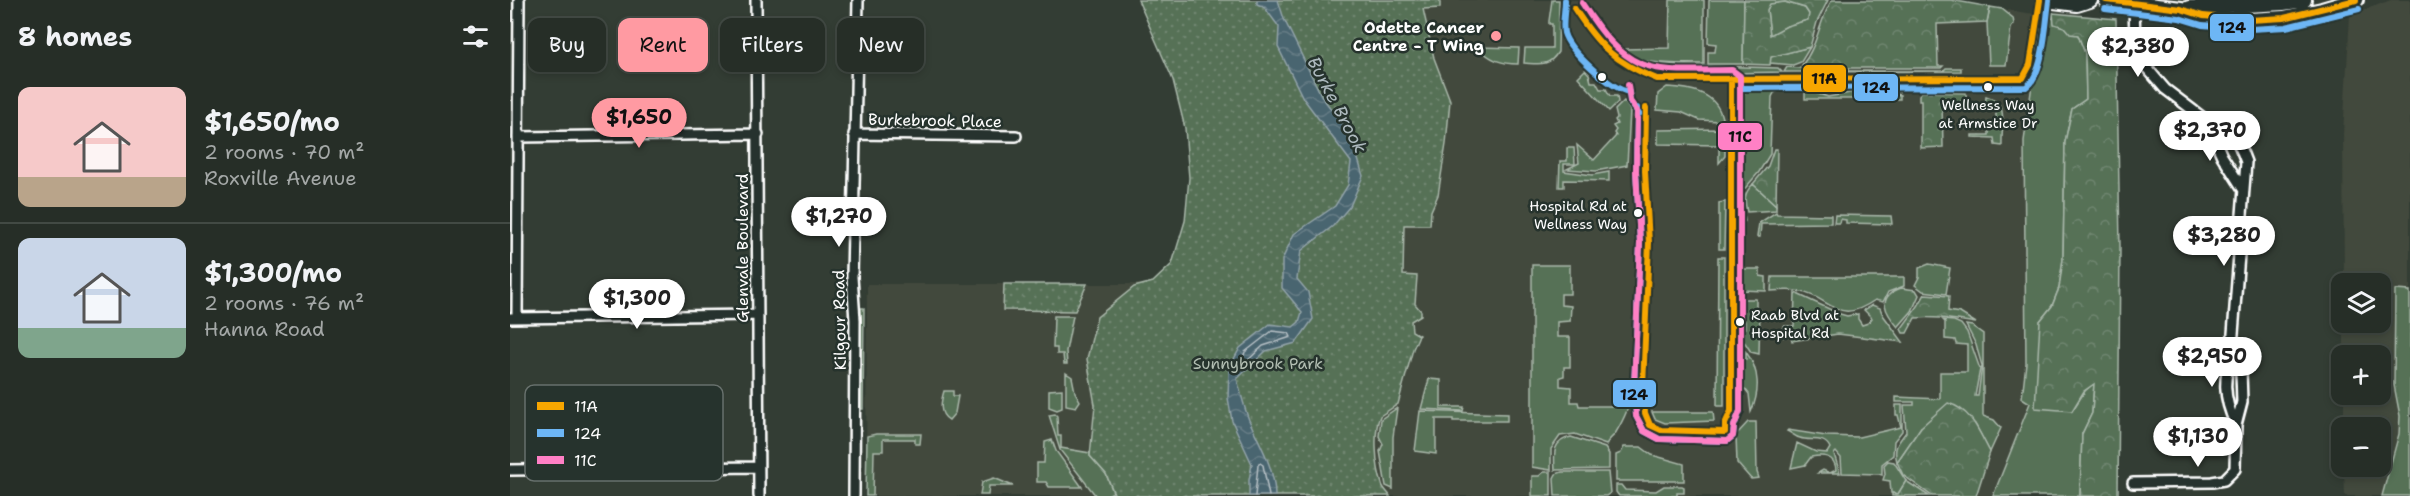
<!DOCTYPE html>
<html lang="en">
<head>
<meta charset="utf-8">
<style>
  body { margin:0; font-family:"Shantell Sans",sans-serif; background:#323a33; color:#f1f3f6; height:100vh; display:flex; flex-direction:column; font-size:22px; white-space:nowrap }
  * { box-sizing:border-box; margin:0 }
  p { font-size:20px; color:#a4a8a7 }
  .icon { flex:none; width:33px; height:33px; fill:none; stroke:currentColor; stroke-width:2; stroke-linecap:round; stroke-linejoin:round }
  .map { position:relative; flex:1; overflow:hidden }
  .sheet { display:flex; flex-direction:column; background:#262e27; width:510px }
  .sheet>* { flex:none }
  .top-card { position:absolute; left:18px; top:18px; width:570px; height:54px; display:flex; gap:12px }
  .tools { position:absolute; left:1821px; top:273px; display:grid; gap:12px }
  .tools a { display:grid; place-items:center; width:60px; height:60px; border-radius:12px; background:#262e27; box-shadow:0 3px 9px #0003,0 0 0 2px #424a44; font-size:30px }
  .price { position:absolute; translate:-50% -51px; padding:0 14px; border-radius:21px; background:#fff; color:#222; font-size:20px; line-height:39px; filter:drop-shadow(0 2px 3px #0008) }
  .price::after { content:''; position:absolute; left:50%; top:36px; width:18px; height:14px; margin-left:-9px; background:inherit; clip-path:polygon(0 0,100% 0,50% 100%) }
  .price.current { background:#ff9aa2; color:#111 }
  ul { padding:0; list-style:none }
  li { display:flex; align-items:center; gap:18px; height:150px; padding:0 18px }
  li+li { border-top:2px solid #424a44 }
  li span { display:grid; place-items:center; flex:none; width:168px; height:120px; border-radius:12px; color:#555 }
  li>.icon { margin-inline-start:auto }
  span .icon { width:72px; height:72px; fill:#fffc; stroke-width:1 }
  li b { font-size:26px }
  h2 { display:flex; justify-content:space-between; align-items:center; height:72px; padding:0 18px; font-size:26px }
  .pill { padding:0 21px; border-radius:12px; background:#262e27; box-shadow:0 3px 9px #0003,0 0 0 2px #424a44; font-size:21px; line-height:54px }
  .pill.current { background:#ff9aa2; color:#111 }
  main { display:flex; flex:1; min-height:0 }
  .map>svg:first-child { display:block }
  .built { fill:#42493c }
  .grass { fill:#567157; stroke:#aab8ab; stroke-width:1.5 }
  .forest { fill:url(#forest-crowns); stroke:#aab8ab; stroke-width:1.5; fill-rule:evenodd }
  .park { fill:url(#park-dots); stroke:#aab8ab; stroke-width:1.5 }
  .water { fill:url(#water-waves); stroke:#92a3a9; stroke-width:1.5 }
  .lines { fill:none; stroke-linecap:round; stroke-linejoin:round }
  .shore { stroke:#b7c1c6; stroke-width:1.5 }
  .street-casing { stroke:#fff; stroke-width:14 }
  .secondary-casing { stroke:#fff; stroke-width:18 }
  .street { stroke:#26332d; stroke-width:9 }
  .secondary { stroke:#26332d; stroke-width:14 }
  .bus-1-casing { stroke:#26332d; stroke-width:10 }
  .bus-2-casing { stroke:#26332d; stroke-width:10 }
  .bus-3-casing { stroke:#26332d; stroke-width:10 }
  .bus-1 { stroke:#f7a600; stroke-width:6 }
  .bus-2 { stroke:#6db6f5; stroke-width:6 }
  .bus-3 { stroke:#ff80c5; stroke-width:6 }
  .poi-dot { fill:#ff9aa2; stroke:#26332d; stroke-width:2 }
  .bus-dot { fill:#fff; stroke:#26332d; stroke-width:2 }
  .labels { text-anchor:middle; stroke-width:5; stroke-linejoin:round; paint-order:stroke }
  .bus-label { font-size:14px; fill:#fff; stroke:#26332d }
  .poi-label { font-size:16px; font-weight:bold; fill:#fff; stroke:#26332d; text-anchor:end }
  .street-label { font-size:16px; fill:#fff; stroke:#26332d }
  .park-label { font-size:16px; fill:#b3bfb3; stroke:#26332d }
  .water-label { font-size:18px; font-style:italic; fill:#aebabf; stroke:#26332d }
  .key { fill:#26332d; stroke:#67706c; stroke-width:1.5 }
  .key-label { font-size:16px; fill:#fff }
  .line-badge { stroke:#26332d; stroke-width:2 }
  .pale-badge-label { font-size:16px; text-anchor:middle; font-weight:bold; fill:#111 }
</style>
</head>
<body>
<main>
<section class="sheet">
<h2>8 homes<svg class="icon" aria-label="filters" viewBox="0 0 24 24"><path d="M4 7h16M4 17h16"/><circle cx="9" cy="7" r="2"/><circle cx="15" cy="17" r="2"/></svg></h2>
<ul>
<li><span style="background:linear-gradient(#f6c9c9 75%,#b9a48a 0)"><svg class="icon" aria-label="home" viewBox="0 0 24 24"><path d="M3 11l9-7 9 7M6 9v11h12V9"/></svg></span><div><b>$1,650/mo</b><p>2 rooms · 70 m²</p><p>Roxville Avenue</p></div></li>
<li><span style="background:linear-gradient(#c9d6e8 75%,#7fa58c 0)"><svg class="icon" aria-label="home" viewBox="0 0 24 24"><path d="M3 11l9-7 9 7M6 9v11h12V9"/></svg></span><div><b>$1,300/mo</b><p>2 rooms · 76 m²</p><p>Hanna Road</p></div></li>
</ul>
</section>
<div class="map">
<svg width="1900" height="496" viewBox="0 0 1900 496">
  <defs>
    <pattern id="forest-crowns" width="20" height="18" patternUnits="userSpaceOnUse" patternTransform="scale(1.5)"><rect width="20" height="18" fill="#567157"/><path d="M2 6a3 3 0 1 1 6 0M12 15a3 3 0 1 1 6 0" fill="none" stroke="#6f8670"/></pattern>
    <pattern id="park-dots" width="8" height="8" patternUnits="userSpaceOnUse" patternTransform="scale(1.5)"><rect width="8" height="8" fill="#567157"/><path d="M2 2h.1M6 6h.1" fill="none" stroke="#6f8670" stroke-width="1.8" stroke-linecap="round"/></pattern>
    <pattern id="water-waves" width="16" height="10" patternUnits="userSpaceOnUse" patternTransform="scale(1.5)"><rect width="16" height="10" fill="#4a6570"/><path d="M0 5q4-4 8 0t8 0" fill="none" stroke="#657c85"/></pattern>
  </defs>
  <rect width="100%" height="100%" fill="#333d34"/>
  <filter id="ink" filterUnits="userSpaceOnUse"><feTurbulence type="fractalNoise" baseFrequency=".0167" numOctaves="2"/><feDisplacementMap in="SourceGraphic" scale="12" xChannelSelector="R" yChannelSelector="G"/><feConvolveMatrix kernelMatrix="1 2 1 2 8 2 1 2 1" color-interpolation-filters="sRGB"/></filter>
  <g filter="url(#ink)">
    <!-- built -->
    <path class="built" d="M930,0H1430L1537,16L1548,12L1606,19L1610,247L1608,496H880L872,486L866,449V431L870,416L882,408L909,336L902,331L901,320L911,315V311L905,304L907,276H893L894,225H920L921,211L928,195L940,100L924,58L913,8H930Z
      M1881,0H1900V496H1835L1834,467L1870,466V428L1834,427V395L1870,394V356L1834,355V323L1870,322V284H1834L1833,134L1840,15Z
      M357,284H630L587,317L577,359L585,405L580,456L596,474L605,496H356Z"/>
    <!-- grass -->
    <path class="grass" d="M1042,0H1049L1048,52C1039,67 1029,64 1014,63L1015,48H1042V24H1039V21Z
      M1160,0H1194V64C1166,63 1133,67 1109,50L1112,46L1114,49L1159,48Z
      M1199,0H1234L1233,64H1198V52H1205L1206,44L1198,43Z
      M1275,2L1295,8L1299,14L1298,20L1277,26L1260,36L1257,10L1260,3Z
      M1480,7L1492,9L1503,18L1504,24L1501,28L1496,65H1479L1477,22Z
      M1543,13L1542,18L1568,35L1575,53L1576,99L1562,109L1555,142L1553,259L1549,288L1542,306L1530,321L1562,411L1575,391L1584,383L1582,413L1572,434L1570,496H1483L1520,403L1512,398L1516,363L1514,141L1530,29H1533L1537,16Z
      M968,47L1009,48L1008,64C991,64 980,60 968,47Z
      M1300,47L1291,62L1283,65L1260,63V57Z
      M1102,48L1121,61L1134,64L1268,68L1272,72C1227,72 1134,81 1101,50Z
      M1277,67L1323,71H1433L1436,68H1451V71L1274,72Z
      M1075,70L1079,74L1081,82H1086L1090,89H1096L1100,96H1107L1108,102L1099,111L1068,77Z
      M1384,83L1389,92L1360,87L1314,94L1296,87L1301,84Z
      M1397,83H1438L1443,90L1394,91Z
      M1256,84H1271L1272,90L1264,93L1262,97L1260,154L1249,172L1231,193L1235,221L1228,235V106C1231,91 1242,87 1256,84Z
      M1157,87C1180,88 1206,92 1212,118L1210,121L1189,120L1171,112L1147,110L1148,94Z
      M1295,90L1318,97L1356,90L1390,95V99H1295Z
      M1476,96C1500,102 1491,125 1492,146L1485,145L1484,138L1462,137V135H1479V129H1486V110H1475Z
      M1114,101L1120,110L1117,165L1086,171L1057,169L1069,163L1067,145L1084,160L1106,136L1104,133L1106,130L1103,126L1107,124L1105,120L1107,118L1105,110Z
      M1212,129L1215,132V156L1209,163V145L1148,144V130Z
      M1057,148H1064L1065,164H1054V171L1082,175L1099,172V181L1054,180V187H1049L1050,161H1057Z
      M1243,184L1266,205V210L1237,212C1234,199 1234,193 1243,184Z
      M1215,202L1214,249H1209V203Z
      M1266,212L1267,214L1321,215V223L1251,224L1250,237H1247L1249,223Z
      M1325,215L1381,216L1382,224L1336,223V220L1330,219L1329,223H1324Z
      M1208,257H1214V406H1207Z
      M1419,264L1440,268L1436,294L1413,291L1405,285L1409,277V268Z
      M1022,265H1060V294H1051V305L1061,306L1060,321L1047,322V337H1060V367H1054V376L1050,377V386L1061,387V402H1068L1069,406H1114V388H1121C1121,405 1114,419 1105,434C1102,438 1098,439 1096,445L1065,434L1050,436L1041,449V470L1022,467Z
      M1229,269H1250V276L1256,277V291L1230,290Z
      M1262,277H1394V286L1378,292L1373,302L1365,300C1325,328 1321,295 1286,291C1278,289 1269,291 1261,291Z
      M1391,288L1406,290L1409,295L1402,311L1388,327C1375,312 1366,297 1391,288Z
      M1885,290L1900,291V496H1872L1889,434L1890,416L1884,385Z
      M1285,293L1330,314L1337,316L1348,314V319L1352,325L1358,323L1362,318L1354,310L1362,305L1370,308L1373,315L1393,342L1328,334L1282,341L1281,336L1273,337L1274,326H1284Z
      M1229,299H1246V310H1250L1249,354L1241,352L1232,338V328H1235V321L1232,320Z
      M351,308H354L353,409H351Z
      M544,316H563L556,351L557,364H554L553,354H547V348H543Z
      M1433,320L1444,321L1451,324L1457,332L1470,369L1465,396H1468L1472,366L1466,345L1456,325L1462,326L1473,334V416L1484,420L1491,428L1480,452L1465,424L1411,427L1387,462C1383,447 1388,443 1396,432L1394,405H1404V402H1386V397L1430,399V372H1457V345L1446,344L1445,340L1435,339V322Z
      M1236,352C1250,370 1250,392 1241,412L1239,394L1232,385V359H1236Z
      M556,373L562,377L565,392L570,401L566,407L556,405Z
      M919,379L931,380V407H954L953,411L911,409Z
      M552,389V408L547,410L539,407V390Z
      M434,391H443V396H448L445,413L439,420C428,414 431,401 434,391Z
      M1386,405H1392V431L1384,441L1383,455L1372,464V475L1369,474L1332,473L1331,458L1326,452L1324,454L1330,473H1308L1313,470L1320,473L1326,470C1325,455 1313,455 1301,457L1295,465L1281,468L1287,443L1306,452L1317,453L1320,448C1314,435 1300,442 1290,438C1285,437 1282,433 1277,431L1278,430L1316,436L1349,437L1391,427L1388,415H1386Z
      M887,408L883,437V489L876,486L870,451L873,444L869,436L871,419Z
      M910,411L997,414V421H943V419H926V454L905,451Z
      M1142,412H1203L1204,421L1155,423L1145,419Z
      M545,414L547,416L548,436H551V448L580,453V456L596,474L603,492L596,496H586L550,450L539,415Z
      M1238,422H1246L1247,472L1249,478L1241,479L1227,463L1226,435Z
      M366,434H411L410,444H405V439H373V451H364L363,496H356L357,436Z
      M1061,437L1095,448L1099,454V469L1045,470C1044,454 1042,441 1061,437Z
      M542,440L546,451L572,487H539L536,482H527V463H534L535,442Z
      M1114,447H1131L1142,455L1174,464V481H1106V455L1111,453Z
      M1378,461L1384,462L1396,481L1388,494L1381,493L1380,481L1373,480L1375,474L1374,465Z
      M1034,472H1041V496H1022V476H1029Z
      M1052,472H1098L1100,493L1096,496H1045L1044,478L1046,474Z
      M484,478L503,486H479L478,495H470L472,482Z
      M1106,485H1111L1115,490L1146,491L1154,486H1172L1174,487V493H1167V496H1109L1106,492Z"/>
    <!-- forest -->
    <path class="forest" d="M1234,0H1318L1307,22L1300,47L1261,57L1260,65L1233,64ZM1275,2L1295,8L1299,14L1298,20L1277,26L1260,35L1257,10L1260,4Z
      M1322,0H1441L1480,7L1477,22L1427,24L1428,66H1433L1431,68H1319L1292,65C1308,46 1309,20 1322,0Z
      M1543,13L1606,19L1610,247L1608,496H1570L1572,434L1582,413L1584,384L1574,391L1562,411L1525,408L1530,321L1542,306L1549,288L1553,259L1555,142L1562,109L1576,99L1575,53L1568,35L1560,34L1554,27L1544,24Z
      M1412,92L1456,93V104H1471V107H1467V110H1452V102H1432L1433,147L1411,148V100H1409V95Z
      M1264,149H1267L1266,205L1243,184L1258,166Z
      M1415,294L1439,296L1438,311L1450,313L1466,323C1445,320 1427,316 1405,318L1397,333H1393L1391,329L1408,306Z
      M1438,403C1462,410 1469,432 1480,452L1466,496H1422L1393,475L1387,462L1411,427Z
      M1396,481L1419,496H1382V493L1388,494Z"/>
    <!-- park -->
    <path class="park" d="M628,0H930V8L913,9L924,58L940,100L936,144L928,195L921,211L920,225H894L893,275L907,276L905,304L911,311V315L901,321L902,331L909,335L903,349L888,404L870,416C863,432 866,467 872,484C873,489 878,492 880,496H605L596,474L580,456L585,405L577,359L587,317L624,287L643,282L662,264L675,221L679,178L675,128L663,80Z
      M494,284H577L565,311L493,310Z"/>
    <!-- water -->
    <path class="water" d="M747,0H768L774,19L812,97L841,135L853,176L840,206L823,226L791,251L787,279L798,292L803,319L786,343L756,351L727,379C731,393 734,407 739,420C750,445 765,468 765,496H739V480L742,464L722,421L718,398L719,368L730,348L760,324L783,327L789,322L792,312L772,288V260L784,234L825,206L838,185L841,162L793,98L768,47L769,27L755,8L747,4Z"/>
    <g class="lines">
      <!-- shore -->
      <path class="shore" d="M762,331L779,333L781,337L753,346L735,363H731L735,352Z
        M745,496L748,465L750,463L753,465L759,496"/>
      <defs>
        <path id="street" d="M246,0L249,496
          M1624,4L1625,44L1636,67L1655,89L1696,120L1712,156L1733,189
          M1696,120C1722,128 1727,137 1736,162L1722,347C1714,378 1712,396 1726,425
          M344,134L506,136
          M8,137L248,134
          M0,318L247,315
          M7,318L9,0
          M0,470L248,467
          M1623,483L1702,482L1714,480L1725,469L1726,425L1732,402L1731,371L1722,347
          M344,496L345,320L342,277L348,0"/>
        <path id="secondary" d="M1536,0L1567,4L1580,0
          M1596,0L1671,9L1693,16L1740,20L1774,18L1812,10L1846,0
          M1679,8L1773,3L1794,0"/>
      </defs>
      <!-- street casing -->
      <use href="#street" class="street-casing"/>
      <!-- secondary casing -->
      <use href="#secondary" class="secondary-casing"/>
      <!-- street -->
      <use href="#street" class="street"/>
      <!-- secondary -->
      <use href="#secondary" class="secondary"/>
      <defs>
        <path id="bus-1" d="M1596,0L1671,9L1693,16L1740,20L1774,18L1846,0
          M1064,8C1088,45 1105,63 1147,79L1513,78L1520,65L1530,0
          M1136,108L1135,171L1139,243L1133,387L1135,413L1140,425L1151,430L1215,432
          M1215,432V424L1221,411V79"/>
        <path id="bus-2" d="M1055,0C1055,10 1052,23 1054,33C1059,51 1101,89 1119,92L1120,102L1129,114
          M1595,9L1669,18L1692,25L1741,29L1776,27L1849,9
          M1127,108L1126,171L1130,243L1124,387L1126,416L1134,431L1149,439L1217,441L1223,436L1224,426L1230,411V88L1516,87C1534,75 1536,22 1539,1"/>
        <path id="bus-3" d="M1072,3C1120,78 1140,71 1222,70L1230,76V411L1224,426L1223,436L1217,441L1149,439L1134,431L1126,416L1124,387L1130,243L1126,171L1127,111L1120,101L1118,85"/>
      </defs>
      <!-- bus-1 casing -->
      <use href="#bus-1" class="bus-1-casing"/>
      <!-- bus-2 casing -->
      <use href="#bus-2" class="bus-2-casing"/>
      <!-- bus-3 casing -->
      <use href="#bus-3" class="bus-3-casing"/>
      <!-- bus-1 -->
      <use href="#bus-1" class="bus-1"/>
      <!-- bus-2 -->
      <use href="#bus-2" class="bus-2"/>
      <!-- bus-3 -->
      <use href="#bus-3" class="bus-3"/>
    </g>
  </g>
  <!-- markers -->
  <circle class="poi-dot" cx="986" cy="36" r="6"/>
  <g class="bus-dot">
    <circle cx="1092" cy="77" r="5"/>
    <circle cx="1478" cy="87" r="5"/>
    <circle cx="1128" cy="213" r="5"/>
    <circle cx="1230" cy="322" r="5"/>
  </g>
  <g class="labels">
    <!-- bus labels -->
    <g class="bus-label">
      <text x="1478" y="110">Wellness Way<tspan x="1478" dy="18">at Armstice Dr</tspan></text>
      <text x="1117" y="211" text-anchor="end">Hospital Rd at<tspan x="1117" dy="18">Wellness Way</tspan></text>
      <text x="1241" y="320" text-anchor="start">Raab Blvd at<tspan x="1241" dy="18">Hospital Rd</tspan></text>
    </g>
    <!-- poi labels -->
    <g class="poi-label">
      <text x="974" y="33">Odette Cancer<tspan x="974" dy="18">Centre - T Wing</tspan></text>
    </g>
    <!-- street labels -->
    <g class="street-label">
      <text transform="translate(425 120) rotate(1)" y="6">Burkebrook Place</text>
      <text transform="translate(232 248) rotate(-90)" y="6">Glenvale Boulevard</text>
      <text transform="translate(329 320) rotate(-91)" y="6">Kilgour Road</text>
    </g>
    <!-- park labels -->
    <g class="park-label">
      <text x="748" y="369">Sunnybrook Park</text>
    </g>
    <!-- water labels -->
    <g class="water-label">
      <text transform="translate(827 105) rotate(62)" y="6">Burke Brook</text>
    </g>
  </g>
  <!-- legend -->
  <rect x="15" y="385" width="198" height="96" rx="9" class="key"/>
  <rect x="27" y="402" width="27" height="8" fill="#f7a600"/>
  <rect x="27" y="429" width="27" height="8" fill="#6db6f5"/>
  <rect x="27" y="456" width="27" height="8" fill="#ff80c5"/>
  <g class="key-label">
    <text x="64" y="412">11A</text>
    <text x="64" y="439">124</text>
    <text x="64" y="466">11C</text>
  </g>
  <g class="line-badge">
    <rect x="1699" y="13" width="46" height="29" rx="6" fill="#6db6f5"/>
    <rect x="1292" y="64" width="45" height="29" rx="6" fill="#f7a600"/>
    <rect x="1343" y="73" width="46" height="29" rx="6" fill="#6db6f5"/>
    <rect x="1207" y="122" width="46" height="29" rx="6" fill="#ff80c5"/>
    <rect x="1102" y="379" width="45" height="29" rx="6" fill="#6db6f5"/>
  </g>
  <g class="pale-badge-label">
    <text x="1722" y="33">124</text>
    <text x="1314" y="84">11A</text>
    <text x="1366" y="93">124</text>
    <text x="1230" y="142">11C</text>
    <text x="1124" y="400">124</text>
  </g>
</svg>
<div class="tools">
<a><svg class="icon" aria-label="layers" viewBox="0 0 24 24"><path d="M12 4l9 5-9 5-9-5zM3 14l9 5 9-5"/></svg></a>
<a>+</a>
<a>−</a>
</div>
<b class="price" style="left:1628px;top:78px">$2,380</b>
<b class="price current" style="left:129px;top:149px">$1,650</b>
<b class="price" style="left:1700px;top:162px">$2,370</b>
<b class="price" style="left:329px;top:248px">$1,270</b>
<b class="price" style="left:1714px;top:267px">$3,280</b>
<b class="price" style="left:127px;top:330px">$1,300</b>
<b class="price" style="left:1702px;top:388px">$2,950</b>
<b class="price" style="left:1688px;top:468px">$1,130</b>
<div class="top-card">
<a class="pill">Buy</a>
<a class="pill current">Rent</a>
<a class="pill">Filters</a>
<a class="pill">New</a>
</div>
</div>
</main>
</body>
</html>
